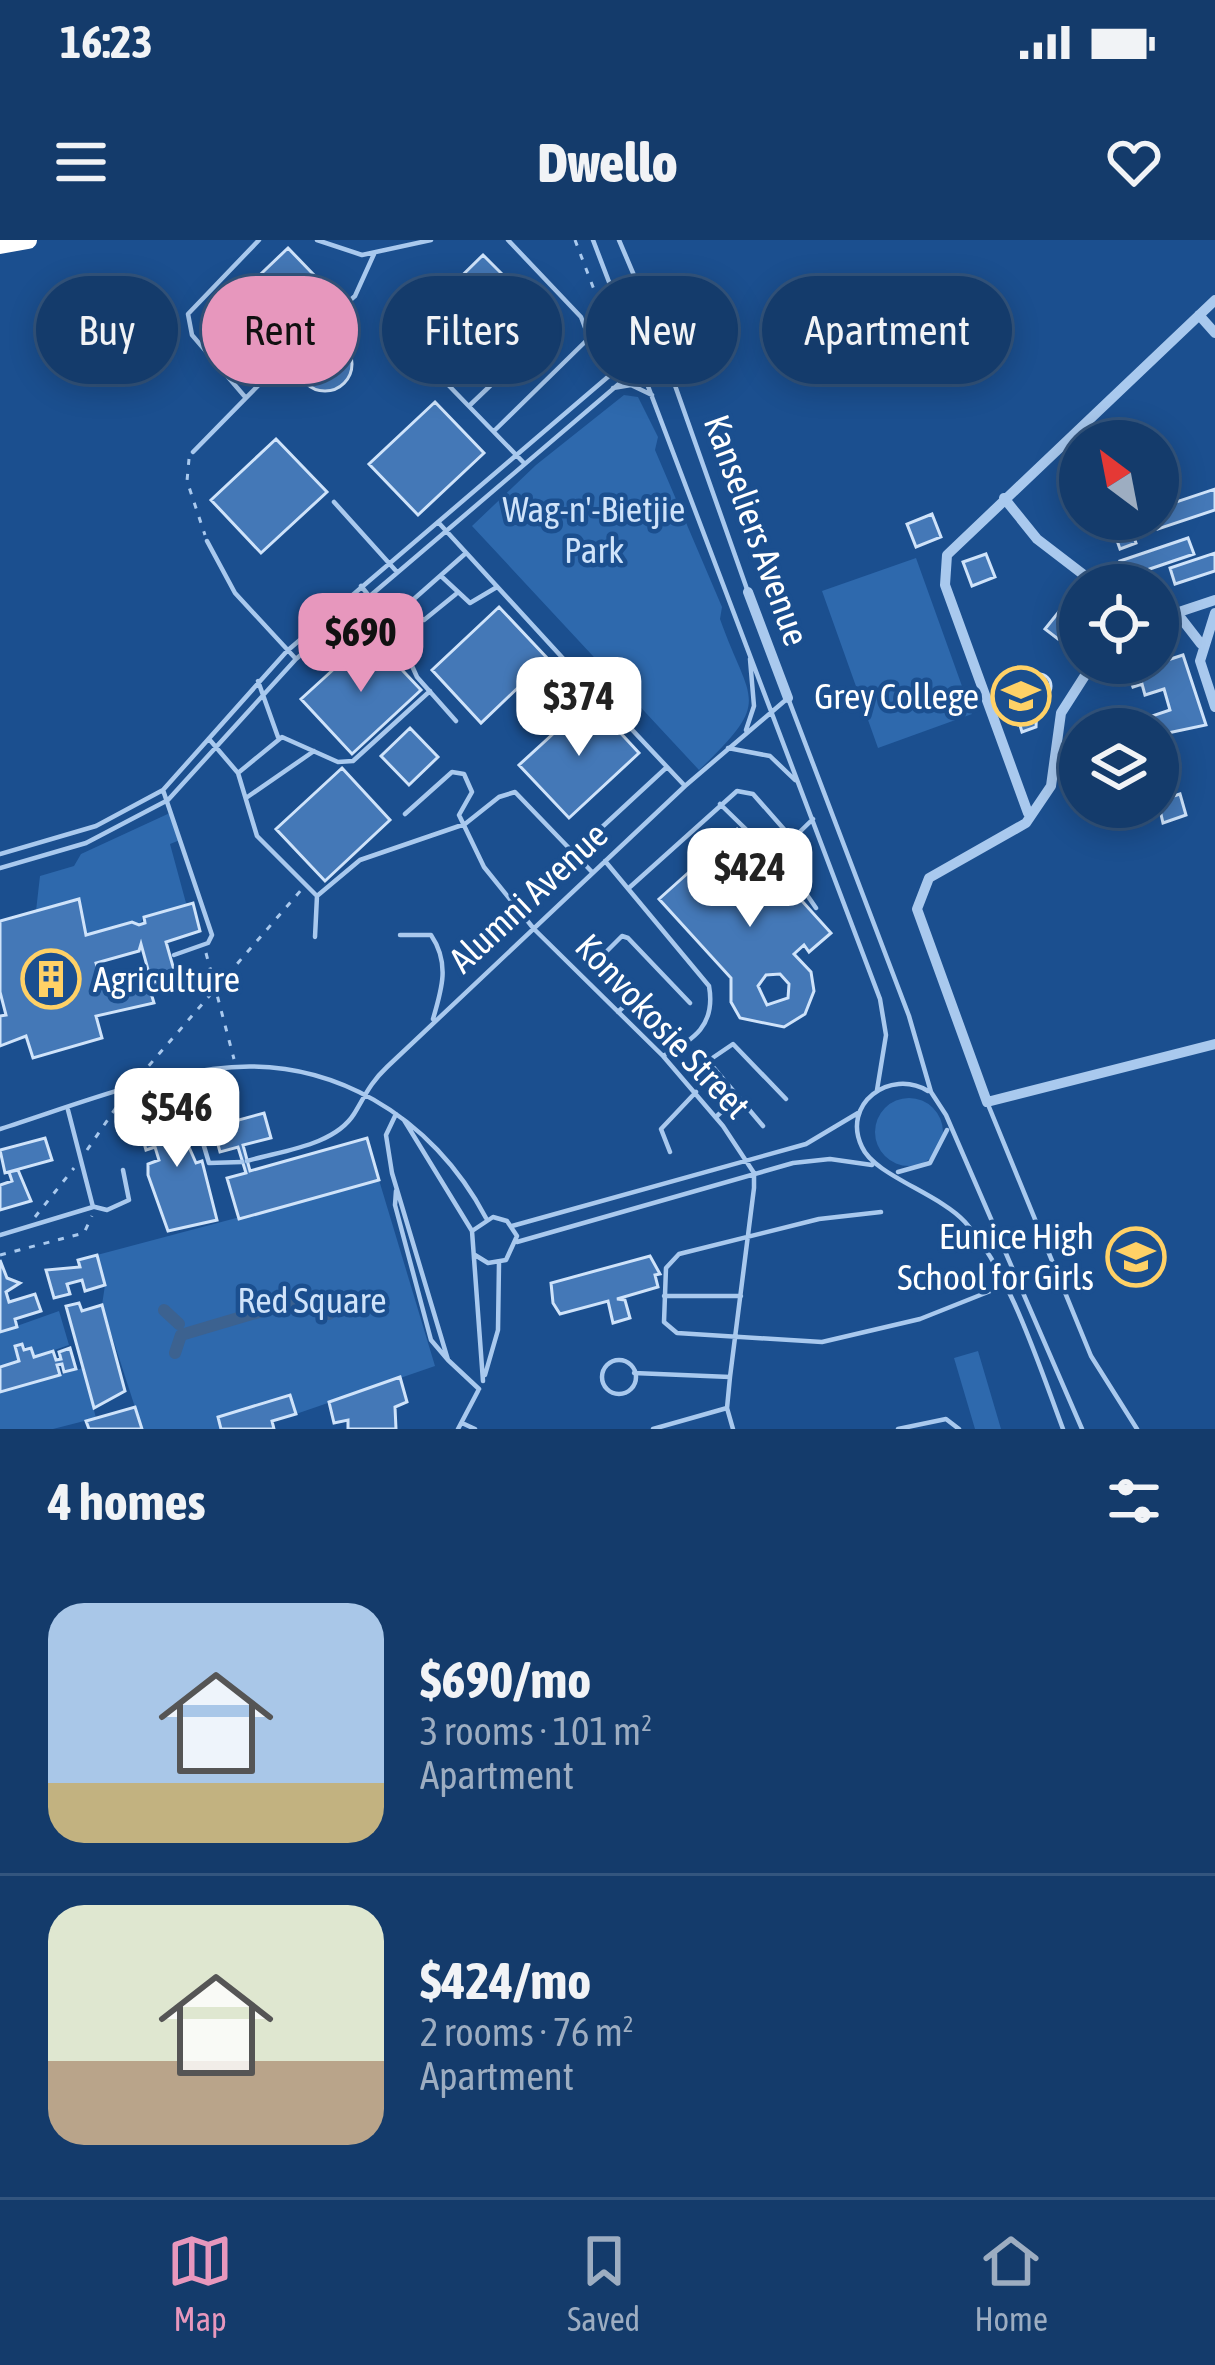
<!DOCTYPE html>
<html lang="en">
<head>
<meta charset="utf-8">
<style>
  body { margin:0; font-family:"Asap Condensed",sans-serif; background:#214673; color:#f1f3f6; height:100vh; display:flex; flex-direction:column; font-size:45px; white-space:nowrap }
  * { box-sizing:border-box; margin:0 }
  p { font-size:39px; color:#9dadc1 }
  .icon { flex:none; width:66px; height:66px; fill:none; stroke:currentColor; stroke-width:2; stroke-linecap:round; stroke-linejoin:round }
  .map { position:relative; height:1189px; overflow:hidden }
  .details { display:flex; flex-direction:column; background:#143b6b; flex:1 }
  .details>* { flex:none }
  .hud { position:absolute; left:36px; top:36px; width:1143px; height:108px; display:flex; gap:24px }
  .needle { width:78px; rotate:328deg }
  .controls { position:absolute; left:1059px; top:180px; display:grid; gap:24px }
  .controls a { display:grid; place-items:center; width:120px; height:120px; border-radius:50%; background:#143b6b; box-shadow:0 6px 30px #0003,0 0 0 3px #33557e; font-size:60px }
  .price { position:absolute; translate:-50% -102px; padding:0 27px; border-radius:24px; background:#fff; color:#222; font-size:39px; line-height:78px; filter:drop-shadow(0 3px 6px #0008) }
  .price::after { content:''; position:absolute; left:50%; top:72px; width:36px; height:27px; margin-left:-18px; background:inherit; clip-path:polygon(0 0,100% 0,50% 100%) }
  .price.active { background:#e797bd; color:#111 }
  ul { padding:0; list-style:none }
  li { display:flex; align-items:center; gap:36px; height:300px; padding:0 48px }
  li+li { border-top:3px solid #33557e }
  li span { display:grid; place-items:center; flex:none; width:336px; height:240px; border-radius:36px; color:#555 }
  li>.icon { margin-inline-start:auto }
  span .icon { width:144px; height:144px; fill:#fffc; stroke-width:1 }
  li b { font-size:51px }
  h2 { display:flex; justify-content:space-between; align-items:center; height:144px; padding:0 48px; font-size:51px }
  .pill { padding:0 42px; border-radius:54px; background:#143b6b; box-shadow:0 6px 30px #0003,0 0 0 3px #33557e; font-size:42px; line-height:108px }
  .pill.active { background:#e797bd; color:#111 }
  .status { display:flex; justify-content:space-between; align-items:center; height:84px; padding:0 60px; background:#143b6b; direction:ltr }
  .status svg { height:33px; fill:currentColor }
  header { display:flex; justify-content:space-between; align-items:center; height:156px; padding:0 48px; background:#143b6b; font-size:54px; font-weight:800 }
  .tabs { display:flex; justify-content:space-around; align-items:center; height:168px; border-top:3px solid #33557e; background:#143b6b; font-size:33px; color:#9dadc1 }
  .tabs a { display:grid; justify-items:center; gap:6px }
  .tabs .active { color:#e797bd }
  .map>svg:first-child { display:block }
  .green { fill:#2e69ad }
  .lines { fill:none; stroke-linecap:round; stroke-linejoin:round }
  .canal { stroke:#3c6290; stroke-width:12 }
  .building { fill:#4478b7; stroke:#cfe3fa; stroke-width:3; fill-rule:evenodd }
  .path { stroke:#a9c9ee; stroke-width:3; stroke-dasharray:6 9; stroke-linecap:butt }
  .lane { stroke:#a9c9ee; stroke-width:4.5 }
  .street { stroke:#a9c9ee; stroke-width:10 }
  .highway { stroke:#fff; stroke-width:18 }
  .labels { text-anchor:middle; stroke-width:9; stroke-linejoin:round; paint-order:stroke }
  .park-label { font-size:36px; fill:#cfe3fa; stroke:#1b4f8f }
  .street-label { font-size:36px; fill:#fff; stroke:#1b4f8f }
  .poi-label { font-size:36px; fill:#fff; stroke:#1b4f8f; text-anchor:end }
</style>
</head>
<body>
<div class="status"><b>16:23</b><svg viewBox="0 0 49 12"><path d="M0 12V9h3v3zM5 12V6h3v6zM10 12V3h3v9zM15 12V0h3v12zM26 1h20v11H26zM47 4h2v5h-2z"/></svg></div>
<header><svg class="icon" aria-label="menu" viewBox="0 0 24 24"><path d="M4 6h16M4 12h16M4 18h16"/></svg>Dwello<svg class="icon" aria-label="heart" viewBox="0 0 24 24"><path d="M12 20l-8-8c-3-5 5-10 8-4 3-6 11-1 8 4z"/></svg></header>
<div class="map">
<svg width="1215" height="1189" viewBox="0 0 1215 1189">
  <rect width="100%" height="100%" fill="#1b4f8f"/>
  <!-- green -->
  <path class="green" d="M624,155L638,157L658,197L655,210L722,367L720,379C750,464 774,458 699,530L472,286L536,225Z
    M916,318L972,474L878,508L822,351Z
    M172,572L180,600L170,604L186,663H193L144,677L139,685L132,682L86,695L79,660L36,671L40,636L74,626L81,614Z
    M875 892a34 34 0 1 1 68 0a34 34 0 1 1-68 0Z
    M379,940L435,1126L296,1174L290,1156L218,1177L221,1189H142L102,1065L105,1045L97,1015Z
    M59,1071L69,1105L34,1117L23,1104L15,1107L19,1121L0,1127V1092Z
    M978,1111L1001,1189H975L954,1118Z
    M83,1128L96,1178L53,1189H0V1152Z"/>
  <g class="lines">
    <!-- canal -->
    <path class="canal" d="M164,1070L179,1084
      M175,1113L181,1095L303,1059L329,1074"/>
  </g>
  <!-- building -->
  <path class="building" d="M288,8L339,61L269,127L219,74Z
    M483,15L535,67L468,132L417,80Z
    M663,60L671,79L624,97L617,78Z
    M298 124a27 27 0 1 1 54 0a27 27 0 1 1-54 0Z
    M435,162L484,213L418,275L369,224Z
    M276,199L327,252L261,313L211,260Z
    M1215,249V270L1158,289V268Z
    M932,274L941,297L916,307L907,284Z
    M1128,279L1136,303L1120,309L1111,283Z
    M1188,298L1194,314L1126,337L1120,321Z
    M1215,313V331L1175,344L1170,328Z
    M986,314L995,337L972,346L963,322Z
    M1074,353L1080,358V372L1058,399L1045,389Z
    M499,367L548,419L481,483L432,430Z
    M370,396L421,450L352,514L301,459Z
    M1183,415L1206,485L1163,494L1152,476L1170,470L1164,449L1145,455L1142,444L1133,447L1128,433Z
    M1027 446a12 12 0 1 1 24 0a12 12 0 1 1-24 0Z
    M590,460L639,513L569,578L519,525Z
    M1037,465L1036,487L1022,492L1016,472Z
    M410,488L438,517L409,545L381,516Z
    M342,528L390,580L325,641L276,589Z
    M1180,554L1186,575L1163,583L1158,561Z
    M737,589L831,693L809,712L804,705L794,714L811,732L814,751L805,774L784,787L740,778L731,762V738L659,659ZM780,734L789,744L788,758L767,765L758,746L766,735Z
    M79,659L86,695L132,682L139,685L145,683L144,677L193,663L200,691L166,702L174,730L150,737L141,704L139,711L96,723L103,745L145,734L148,744L157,741L160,750L151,753L154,763L96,776L102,798L33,818L26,796L0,806V776L6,775L0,752V681Z
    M187,864L195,895L185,898L196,923L202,921L217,980L168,991L148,935V924L159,920L155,907L146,910L137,878Z
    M264,873L271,898L243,905L250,931L367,898L379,940L239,979L227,938L246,933L238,907L220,912L213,887Z
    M45,898L52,920L5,933L0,910Z
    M18,930L31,961L0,970V945L12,941L9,932Z
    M97,1015L105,1045L85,1051L82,1040L67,1044L70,1054L54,1058L46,1030L80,1027L78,1020Z
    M650,1016L660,1034L655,1035L658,1047L617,1059L625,1060L630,1078L613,1083L608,1061L560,1074L553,1063L551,1043Z
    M0,1020L7,1038L20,1043L6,1052L9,1062L35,1054L41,1071L15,1079L17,1087L0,1092Z
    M79,1063L82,1071L102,1065L125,1151L94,1168L66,1066Z
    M22,1104L24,1110L31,1108L34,1117L53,1111L56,1120L61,1119L59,1112L70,1108L76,1129L64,1132L62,1124L57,1125L60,1135L0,1152V1127L19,1121L15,1106Z
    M400,1137L407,1162L395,1167L396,1189H348V1180L334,1183L329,1162Z
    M290,1155L296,1174L272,1181L274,1189H221L218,1177Z
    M135,1167L142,1189H89L86,1181Z"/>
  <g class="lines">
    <!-- path -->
    <path class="path" d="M575,0L603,73L611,70
      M189,219L187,241L205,295
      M206,713L234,819
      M139,837L302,649
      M87,910L122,859
      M35,977L74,928
      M0,1015L84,993L92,976"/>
    <!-- lane -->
    <path class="lane" d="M317,0L362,15L431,0
      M593,0L622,76
      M619,0L647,66
      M654,86L748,352
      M629,96L880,759L886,795L877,850
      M424,120L523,222
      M613,148L631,145L652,155
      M246,158L192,95L188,74L259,0
      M469,166L537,101
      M494,191L589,98L581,77L508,0
      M193,212L295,108L355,56L374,14
      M334,262L397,332
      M438,282L570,426L568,437L545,462
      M207,301L235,353L296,419
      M441,336L470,363L497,347
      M361,346L395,388L417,437L456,481
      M404,369L424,380L456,354
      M389,381L466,313
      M258,441L278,497
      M590,445L685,546
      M746,490L754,466L750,419
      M209,499L238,533L257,596L317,656L360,620L465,584L499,557L515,552L592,632
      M728,508L770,516L795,540
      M238,533L282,497L338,522L353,521L430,451
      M163,550L212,695L208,703L174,715
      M246,558L314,511
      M720,564L794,636L816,668
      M405,574L452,532L464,534L472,552L459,575L484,627L534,689L663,816L723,886L754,933V948L730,1137L727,1168L733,1189
      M574,613L667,527
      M0,614L96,586L163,550L287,411L657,95
      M775,616L813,579
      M605,621L709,746C716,785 694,800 663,816
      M0,628L86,603L168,560L296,419L661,108
      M630,647L737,551L753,554L790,596
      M400,695H431C450,723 442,749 433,779
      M315,697L317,656
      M618,772L636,755
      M667,788L602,716L622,696L628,698L690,763
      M183,836L209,923L242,922
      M928,851C890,828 841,864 862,907C874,935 940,954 965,982C1009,1030 1040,1128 1063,1189
      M987,862L1091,1116L1137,1189
      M396,874L386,895L392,933L448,1120L479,1149
      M716,877L737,857
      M404,880L472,991L483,1141
      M763,886L708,821L733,804L786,859
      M0,889C69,867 142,838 213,829C330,813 433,877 486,978
      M670,912L661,889L696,852
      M247,921C280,911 334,906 354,874C365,856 370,843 387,827L685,546L788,458L909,776L931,852L946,875L1082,1189
      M898,932L930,923L947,890
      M396,951L395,965L431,1100L448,1120
      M95,967L107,970L129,960L123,930
      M881,972L819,979L679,1014L666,1028L664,1082L677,1093L822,1102L920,1079L1003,1046
      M512,986L806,904L858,873
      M472,991L493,977L507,981L517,996L506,1020L488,1023L475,1015
      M0,995L93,967L68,870
      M517,1002L793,923L830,919L872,925
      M664,1056H741
      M602 1137a17 17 0 1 1 34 0a17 17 0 1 1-34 0Z
      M634,1133L730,1137
      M485,1135L498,1090L499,1023
      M462,1183L475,1189
      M458,1189L478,1151
      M653,1189L727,1168
      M898,1189L946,1179L959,1189"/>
    <!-- street -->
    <path class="street" d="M1199,75L1215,93
      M1004,258L1037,299L1097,345
      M748,352L788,458
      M1177,373L1201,404
      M1215,373L1200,421L1215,467
      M1158,379L1215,360
      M1093,423L1061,473L1051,546L1026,583L929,638L917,669L987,862L1215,804
      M1028,573L945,345L947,315L1215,60"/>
    <!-- highway -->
    <path class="highway" d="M0,5L28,0"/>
  </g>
  <!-- icons -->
  <defs>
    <symbol id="school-ring" viewBox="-11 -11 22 22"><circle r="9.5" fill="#1b4f8f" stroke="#ffd166" stroke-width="1.5"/><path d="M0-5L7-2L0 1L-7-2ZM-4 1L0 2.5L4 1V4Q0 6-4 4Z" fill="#ffd166"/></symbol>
    <symbol id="building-ring" viewBox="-11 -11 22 22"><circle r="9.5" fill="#1b4f8f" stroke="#ffd166" stroke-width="1.5"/><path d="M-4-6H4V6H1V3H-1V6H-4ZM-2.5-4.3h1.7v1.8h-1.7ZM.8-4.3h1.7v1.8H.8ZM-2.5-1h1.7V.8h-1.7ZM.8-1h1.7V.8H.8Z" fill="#ffd166"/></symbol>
  </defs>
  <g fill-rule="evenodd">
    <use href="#school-ring" x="988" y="423" width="66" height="66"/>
    <use href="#building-ring" x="18" y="706" width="66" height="66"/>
    <use href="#school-ring" x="1103" y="984" width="66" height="66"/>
  </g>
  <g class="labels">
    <!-- park labels -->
    <g class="park-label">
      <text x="594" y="282">Wag-n'-Bietjie<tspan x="594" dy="41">Park</tspan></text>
      <text x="312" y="1073">Red Square</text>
    </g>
    <!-- street labels -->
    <g class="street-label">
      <text transform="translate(757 290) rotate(70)" y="13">Kanseliers Avenue</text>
      <text transform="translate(528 657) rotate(-43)" y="13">Alumni Avenue</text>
      <text transform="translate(663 786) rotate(47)" y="13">Konvokosie Street</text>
    </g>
    <!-- poi labels -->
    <g class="poi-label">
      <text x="979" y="469">Grey College</text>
      <text x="93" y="752" text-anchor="start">Agriculture</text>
      <text x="1094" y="1009">Eunice High<tspan x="1094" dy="41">School for Girls</tspan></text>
    </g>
  </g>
</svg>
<div class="controls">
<a><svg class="needle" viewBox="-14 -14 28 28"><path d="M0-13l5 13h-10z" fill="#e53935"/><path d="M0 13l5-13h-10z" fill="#9dadc1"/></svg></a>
<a><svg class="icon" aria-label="locate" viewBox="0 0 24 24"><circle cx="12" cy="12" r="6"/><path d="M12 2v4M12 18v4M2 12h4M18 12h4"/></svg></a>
<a><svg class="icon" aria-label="layers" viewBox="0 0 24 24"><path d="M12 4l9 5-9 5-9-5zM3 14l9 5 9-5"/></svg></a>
</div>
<b class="price active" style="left:361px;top:455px">$690</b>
<b class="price" style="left:579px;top:519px">$374</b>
<b class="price" style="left:750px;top:690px">$424</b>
<b class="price" style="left:177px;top:930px">$546</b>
<div class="hud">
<a class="pill">Buy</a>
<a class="pill active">Rent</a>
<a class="pill">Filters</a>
<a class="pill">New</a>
<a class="pill">Apartment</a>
</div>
</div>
<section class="details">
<h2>4 homes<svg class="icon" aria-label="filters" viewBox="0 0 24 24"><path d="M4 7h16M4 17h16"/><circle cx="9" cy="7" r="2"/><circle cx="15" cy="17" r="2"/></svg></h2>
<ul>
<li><span style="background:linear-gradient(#a9c7e8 75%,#c2b280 0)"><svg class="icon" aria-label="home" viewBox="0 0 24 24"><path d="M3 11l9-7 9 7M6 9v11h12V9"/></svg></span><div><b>$690/mo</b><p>3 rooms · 101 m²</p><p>Apartment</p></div></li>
<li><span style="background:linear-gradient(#dfe7d0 65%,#b9a48a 0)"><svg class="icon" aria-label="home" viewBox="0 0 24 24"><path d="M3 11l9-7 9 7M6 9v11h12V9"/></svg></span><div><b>$424/mo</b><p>2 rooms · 76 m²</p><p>Apartment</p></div></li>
</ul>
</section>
<nav class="tabs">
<a class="active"><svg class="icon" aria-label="map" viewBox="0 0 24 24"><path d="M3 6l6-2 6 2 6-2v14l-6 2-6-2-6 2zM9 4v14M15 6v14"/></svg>Map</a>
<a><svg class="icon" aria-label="saved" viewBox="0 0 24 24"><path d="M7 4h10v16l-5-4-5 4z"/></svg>Saved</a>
<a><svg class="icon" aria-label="home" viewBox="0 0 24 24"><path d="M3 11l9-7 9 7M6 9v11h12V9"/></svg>Home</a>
</nav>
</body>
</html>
